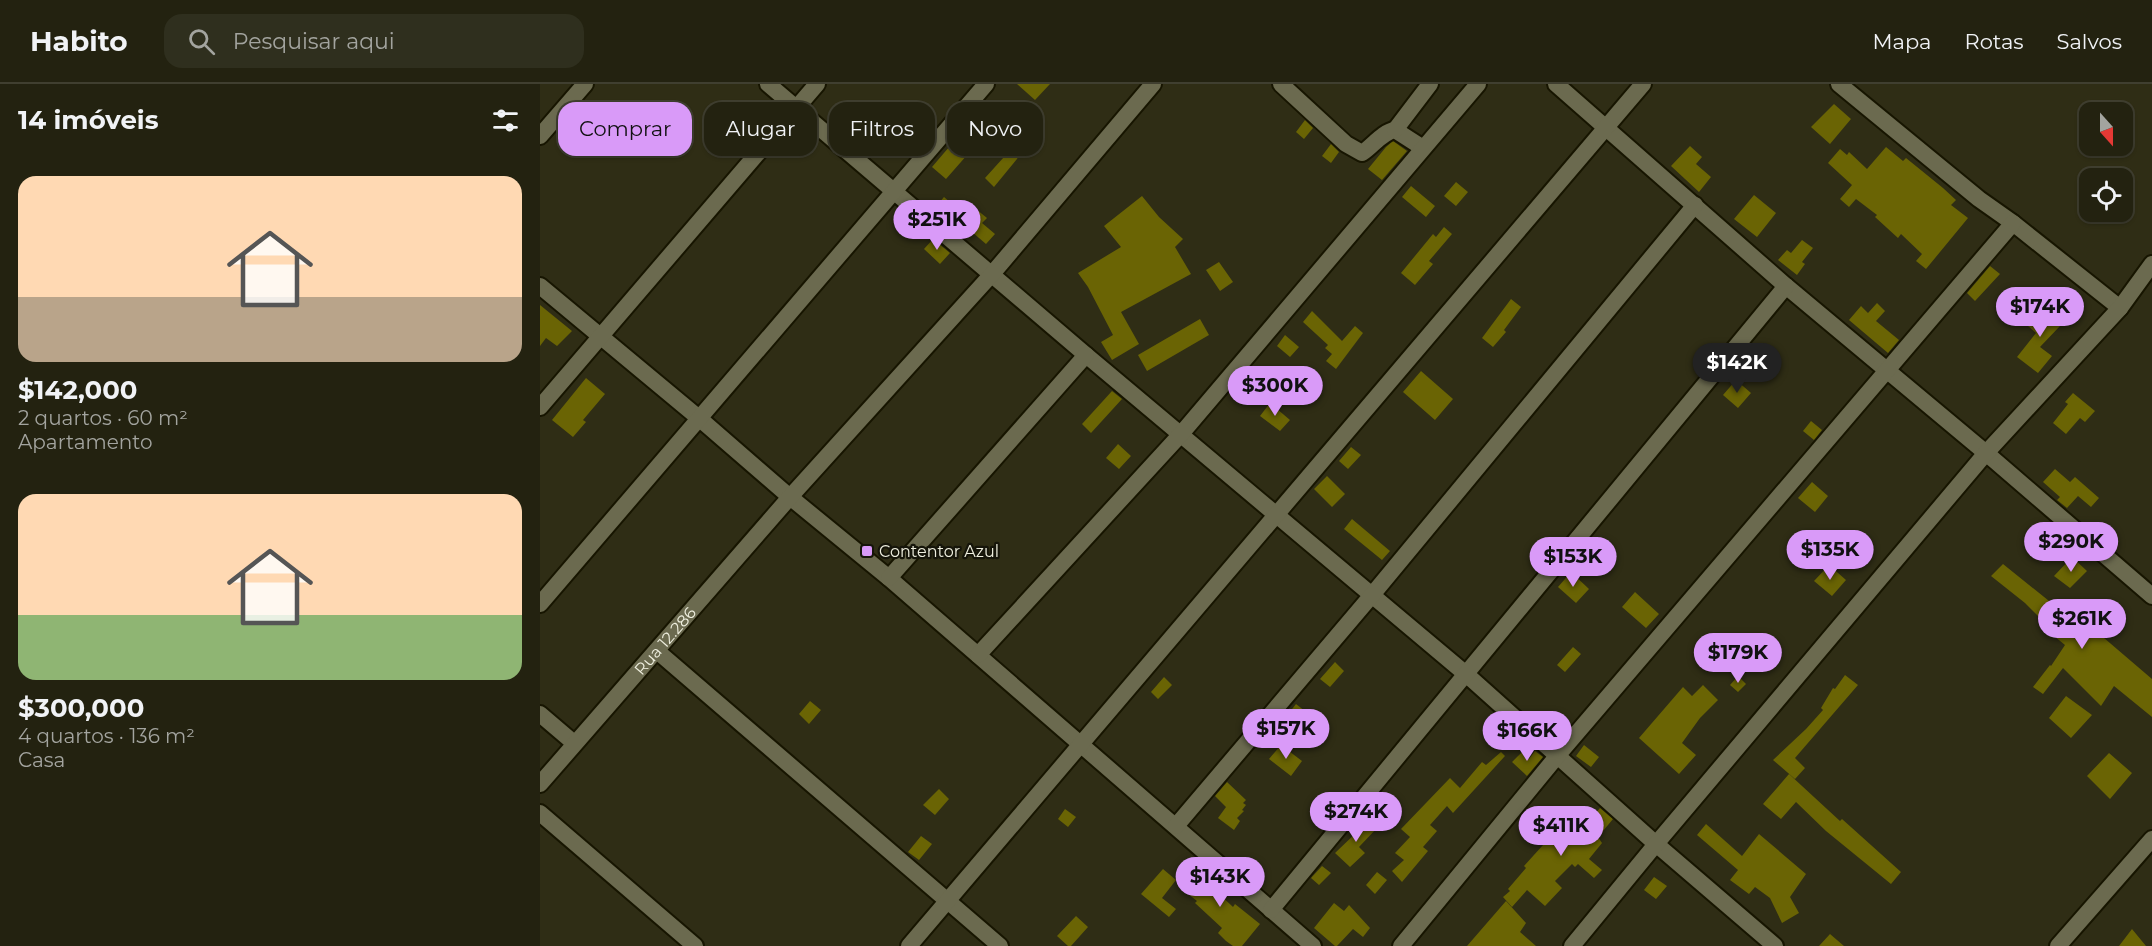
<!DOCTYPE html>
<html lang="pt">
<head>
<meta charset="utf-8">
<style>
  body { margin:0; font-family:Montserrat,sans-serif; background:#2f2f1e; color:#f1f3f6; height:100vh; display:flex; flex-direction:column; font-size:22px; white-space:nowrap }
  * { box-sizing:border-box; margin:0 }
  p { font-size:20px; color:#a3a49f }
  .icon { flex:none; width:33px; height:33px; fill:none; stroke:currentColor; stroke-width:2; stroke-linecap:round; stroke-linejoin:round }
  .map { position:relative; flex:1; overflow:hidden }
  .side { display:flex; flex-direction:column; background:#232210; width:540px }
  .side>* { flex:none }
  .top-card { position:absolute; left:18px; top:18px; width:570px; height:54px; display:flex; gap:12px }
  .needle { width:39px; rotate:159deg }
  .controls { position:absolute; left:1539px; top:18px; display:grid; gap:12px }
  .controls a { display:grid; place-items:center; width:54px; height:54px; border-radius:12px; background:#232210; box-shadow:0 2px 4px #0004,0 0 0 2px #403f30; font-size:30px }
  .price { position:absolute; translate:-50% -51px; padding:0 14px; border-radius:21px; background:#d99af8; color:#111; font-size:20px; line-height:39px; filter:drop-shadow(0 2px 3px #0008) }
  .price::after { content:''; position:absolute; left:50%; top:36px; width:18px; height:14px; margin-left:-9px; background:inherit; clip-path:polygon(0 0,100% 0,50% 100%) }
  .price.active { background:#222; color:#fff }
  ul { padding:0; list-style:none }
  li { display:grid; align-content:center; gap:12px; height:318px; padding:0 18px }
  li span { display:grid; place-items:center; height:186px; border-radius:18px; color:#555 }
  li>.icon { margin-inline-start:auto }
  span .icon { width:108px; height:108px; fill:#fffc; stroke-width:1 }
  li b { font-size:26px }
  h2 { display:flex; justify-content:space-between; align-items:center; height:72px; padding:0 18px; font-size:26px }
  .pill { padding:0 21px; border-radius:18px; background:#232210; box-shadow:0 2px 4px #0004,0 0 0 2px #403f30; font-size:21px; line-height:54px }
  .pill.active { background:#d99af8; color:#111 }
  header { display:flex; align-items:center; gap:36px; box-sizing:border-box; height:84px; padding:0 30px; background:#232210; border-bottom:2px solid #403f30 }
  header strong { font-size:28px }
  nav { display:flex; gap:33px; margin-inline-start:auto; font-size:21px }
  .search { width:420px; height:54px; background:#2f2f1e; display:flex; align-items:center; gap:15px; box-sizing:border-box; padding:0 21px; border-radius:18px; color:#a3a49f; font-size:22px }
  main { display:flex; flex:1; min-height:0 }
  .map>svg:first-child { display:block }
  .building { fill:#6a6404 }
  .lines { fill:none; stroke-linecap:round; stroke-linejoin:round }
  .minor-casing { stroke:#171500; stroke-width:20 }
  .minor { stroke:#6b6a4f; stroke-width:16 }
  .poi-dot { fill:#d99af8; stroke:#16150a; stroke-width:2 }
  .labels { text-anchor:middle; stroke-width:4.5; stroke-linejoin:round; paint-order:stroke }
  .poi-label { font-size:16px; fill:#f0f0e0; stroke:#16150a; text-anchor:start }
  .street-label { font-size:16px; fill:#f0f0e0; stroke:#16150a }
</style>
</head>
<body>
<header>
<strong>Habito</strong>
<div class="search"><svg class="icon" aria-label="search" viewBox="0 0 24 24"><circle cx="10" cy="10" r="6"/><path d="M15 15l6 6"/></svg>Pesquisar aqui</div>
<nav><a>Mapa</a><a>Rotas</a><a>Salvos</a></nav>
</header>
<main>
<section class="side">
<h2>14 imóveis<svg class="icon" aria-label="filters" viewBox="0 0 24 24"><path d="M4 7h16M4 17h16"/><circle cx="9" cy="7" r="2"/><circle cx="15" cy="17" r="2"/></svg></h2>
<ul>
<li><span style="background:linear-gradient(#ffd9b3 65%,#b9a48a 0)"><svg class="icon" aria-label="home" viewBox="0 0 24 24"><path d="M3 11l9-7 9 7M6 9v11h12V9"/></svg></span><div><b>$142,000</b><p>2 quartos · 60 m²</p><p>Apartamento</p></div></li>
<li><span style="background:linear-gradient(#ffd9b3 65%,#8fb573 0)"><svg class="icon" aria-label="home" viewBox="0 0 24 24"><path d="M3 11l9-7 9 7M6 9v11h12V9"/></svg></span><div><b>$300,000</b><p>4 quartos · 136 m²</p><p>Casa</p></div></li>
</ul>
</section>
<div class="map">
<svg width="1612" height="862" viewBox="0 0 1612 862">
  <rect width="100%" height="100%" fill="#2f2d15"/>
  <!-- building -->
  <path class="building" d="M477,0H510L495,16Z
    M1294,20L1311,35L1290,60L1271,43Z
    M191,30L207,42L198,54L182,41Z
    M765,36L773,44L764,55L756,48Z
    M421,49L435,62L406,95L392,83Z
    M853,57L867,67L842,96L828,85L846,63Z
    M791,60L799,68L791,79L782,72Z
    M1150,62L1162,73L1156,80L1171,93L1159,108L1131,82Z
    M473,63L481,70L454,103L445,94Z
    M1346,63L1363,77L1366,74L1403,104L1416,116L1411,121L1428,134L1386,185L1376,177L1382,170L1361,150L1358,154L1335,133L1337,131L1316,115L1309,123L1300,115L1312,101L1288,79L1300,65L1307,71L1309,68L1327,85Z
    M916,98L928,108L916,122L904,112Z
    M871,102L895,122L886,133L862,113Z
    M1214,111L1236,129L1217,153L1194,135Z
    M602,112L619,133L643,155L635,163L651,190L581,228L599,260L572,276L561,258L573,251L548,203L538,189L581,163L564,142Z
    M404,113L424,130L431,121L447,134L442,139L455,150L446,160L432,148L431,151L409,133L406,137L393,126Z
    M904,143L912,150L889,177L893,180L875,201L861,189L893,150L896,153Z
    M393,155L410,169L400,180L384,165Z
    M1262,156L1273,164L1262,178L1265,180L1257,191L1238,176L1247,166L1251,169Z
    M679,178L693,198L680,207L666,186Z
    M1450,182L1460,190L1435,217L1427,209Z
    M971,215L981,223L964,246L966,248L953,263L942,254Z
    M1337,219L1345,227L1336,237L1359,256L1348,269L1309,236L1321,222L1328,229Z
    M1506,219L1522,232L1517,239L1520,242L1500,263L1512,272L1498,289L1477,273L1496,249L1487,241Z
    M0,221L32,247L17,262L6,254L0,262Z
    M772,227L802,257L815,242L823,249L796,285L786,277L792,270L785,264L788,261L763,238Z
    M660,235L669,251L607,287L598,271Z
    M745,251L759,263L750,273L737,262Z
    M881,287L913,315L895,336L863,308Z
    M46,294L65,310L43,336L46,338L33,353L12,336Z
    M1196,296L1211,309L1198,324L1183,311Z
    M572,307L582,315L551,349L542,340Z
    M1533,309L1555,327L1545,338L1540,334L1526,350L1513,339L1528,320L1525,318Z
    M730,319L750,336L740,347L720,332Z
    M1271,337L1282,346L1274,356L1263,347Z
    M578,360L591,372L579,385L566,374Z
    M811,363L821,371L808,385L799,377Z
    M1515,385L1530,398L1535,393L1559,414L1551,423L1538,412L1527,424L1517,416L1520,413L1503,398Z
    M787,392L805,410L792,423L774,405Z
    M1272,398L1288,412L1275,428L1258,414Z
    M812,435L850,467L842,476L804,445Z
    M1532,473L1547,487L1530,504L1514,492Z
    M1463,480L1524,529L1529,524L1612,595V633L1574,602L1561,622L1523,584L1503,610L1493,603L1510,581L1511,582L1525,561L1508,547L1510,544L1485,519L1451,492Z
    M1289,481L1306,496L1292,512L1274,497Z
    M1031,488L1049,505L1036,519L1018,503Z
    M1095,508L1119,530L1106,544L1082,523Z
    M1033,563L1041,570L1025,588L1017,581Z
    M795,578L804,587L790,603L780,595Z
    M1305,591L1318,601L1255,674L1265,684L1255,695L1233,676L1266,645L1283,626L1281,624L1293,604L1295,605Z
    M1198,592L1206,600L1198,608L1190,601Z
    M624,593L632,601L618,615L611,608Z
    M1163,601L1178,616L1160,634L1142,659L1156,671L1139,690L1099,654L1143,603L1152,612Z
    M1526,612L1552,631L1531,654L1509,634Z
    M270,617L281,626L269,640L259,630Z
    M756,620L779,638L771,647L749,629Z
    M741,661L762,677L751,692L729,675Z
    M1044,661L1059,673L1051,683L1036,672Z
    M995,667L1003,673L987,692L972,678L982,668L989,675Z
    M961,668L965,672L913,729L907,722L890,741L897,747L883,763L888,767L862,798L852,787L864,776L855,769L870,753L861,745L910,694L920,704L942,678L946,681Z
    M1569,669L1592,689L1570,715L1547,692Z
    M1249,690L1300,737L1302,735L1361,788L1351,800L1286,747L1256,718L1241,735L1223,720Z
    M687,698L706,716L703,719L706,721L702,726L704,727L697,734L700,737L694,746L678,734L686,723L675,712Z
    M399,705L409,715L395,731L383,721Z
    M1044,723L1054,731L1060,724L1073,735L1058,753L1062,759L1049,775L1062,786L1054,794L1038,780L1035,783L1032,780L1015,797L1022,804L1005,822L987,806L972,823L963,813L970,807L968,805L986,784L984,782L1022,740L1025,743Z
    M525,725L536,733L528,743L518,735Z
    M825,734L837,744L819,763L825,769L810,783L795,769L819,746L816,743Z
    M1166,740L1202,772L1219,750L1266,790L1250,813L1259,829L1242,839L1230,814L1215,803L1209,810L1190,796L1198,786L1157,751Z
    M381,752L392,760L379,776L368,768Z
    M782,782L791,789L779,801L771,794Z
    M652,784L667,796L673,790L683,799L676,807L693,823L695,820L720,840L702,862H693L686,857L678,849L682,844L655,819L657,817L638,802Z
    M623,785L636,796L622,814L636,825L629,833L601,810Z
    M837,788L847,796L835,810L826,801Z
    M1114,793L1127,802L1116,815L1104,806Z
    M966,817L986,839L980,848L996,862H927Z
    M794,819L804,827L809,821L830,844L823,853L813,845L797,862H795L774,844Z
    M536,832L548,843L531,862H528L517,852Z
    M1592,845L1606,862H1579Z
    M1290,850L1304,862H1279Z"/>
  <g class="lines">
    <defs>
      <g id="minor">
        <path d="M228,0L546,271L927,591L1116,760L1235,862"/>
        <path d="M741,0L806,60L822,69C833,62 842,48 855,46L883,64"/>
        <path d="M1016,0L1246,202L1446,369L1612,512"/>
        <path d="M1299,0L1439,115L1473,139L1580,224"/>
        <path d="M855,46L890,0"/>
        <path d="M0,52L45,0"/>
        <path d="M0,202L160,335L250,413L349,494L773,862"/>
        <path d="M0,323L277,0"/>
        <path d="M349,494L546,271"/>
        <path d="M0,520L446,0"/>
        <path d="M117,567L460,862"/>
        <path d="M438,571L641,350L938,0"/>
        <path d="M0,630L34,659"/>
        <path id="s1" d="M0,700L250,413L452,190L613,0"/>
        <path d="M0,729L155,862"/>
        <path d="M636,742L832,511L1155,121"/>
        <path d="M731,826L1246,202"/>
        <path d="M369,862L1103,0"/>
        <path d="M861,862L1018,671L1473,139"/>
        <path d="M1032,862L1116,760L1446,369L1580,224L1612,180"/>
        <path d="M1518,862L1612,755"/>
      </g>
    </defs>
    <!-- minor casing -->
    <use href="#minor" class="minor-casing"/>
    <!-- minor -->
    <use href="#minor" class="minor"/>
  </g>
  <!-- markers -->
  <rect class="poi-dot" x="321" y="461" width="12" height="12" rx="3"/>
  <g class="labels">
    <!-- poi labels -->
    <g class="poi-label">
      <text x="339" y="473">Contentor Azul</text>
    </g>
    <!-- street labels -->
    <g class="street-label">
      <text dy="6" stroke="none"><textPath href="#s1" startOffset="190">Rua 12.286</textPath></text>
    </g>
  </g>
</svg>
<div class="controls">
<a><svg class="needle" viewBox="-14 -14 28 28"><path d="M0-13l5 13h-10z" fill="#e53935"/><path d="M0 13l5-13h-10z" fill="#a3a49f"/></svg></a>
<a><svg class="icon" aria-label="locate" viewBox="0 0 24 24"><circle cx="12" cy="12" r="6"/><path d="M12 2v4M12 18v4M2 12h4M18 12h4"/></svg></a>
</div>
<b class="price" style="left:397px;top:167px">$251K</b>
<b class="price" style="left:1500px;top:254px">$174K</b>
<b class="price active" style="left:1197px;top:310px">$142K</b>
<b class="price" style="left:735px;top:333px">$300K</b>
<b class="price" style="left:1531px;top:489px">$290K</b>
<b class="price" style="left:1290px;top:497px">$135K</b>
<b class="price" style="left:1033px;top:504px">$153K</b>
<b class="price" style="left:1542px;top:566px">$261K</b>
<b class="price" style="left:1198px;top:600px">$179K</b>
<b class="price" style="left:746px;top:676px">$157K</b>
<b class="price" style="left:987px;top:678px">$166K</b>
<b class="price" style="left:816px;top:759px">$274K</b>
<b class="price" style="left:1021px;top:773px">$411K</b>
<b class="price" style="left:680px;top:824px">$143K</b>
<div class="top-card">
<a class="pill active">Comprar</a>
<a class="pill">Alugar</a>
<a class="pill">Filtros</a>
<a class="pill">Novo</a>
</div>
</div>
</main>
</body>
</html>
